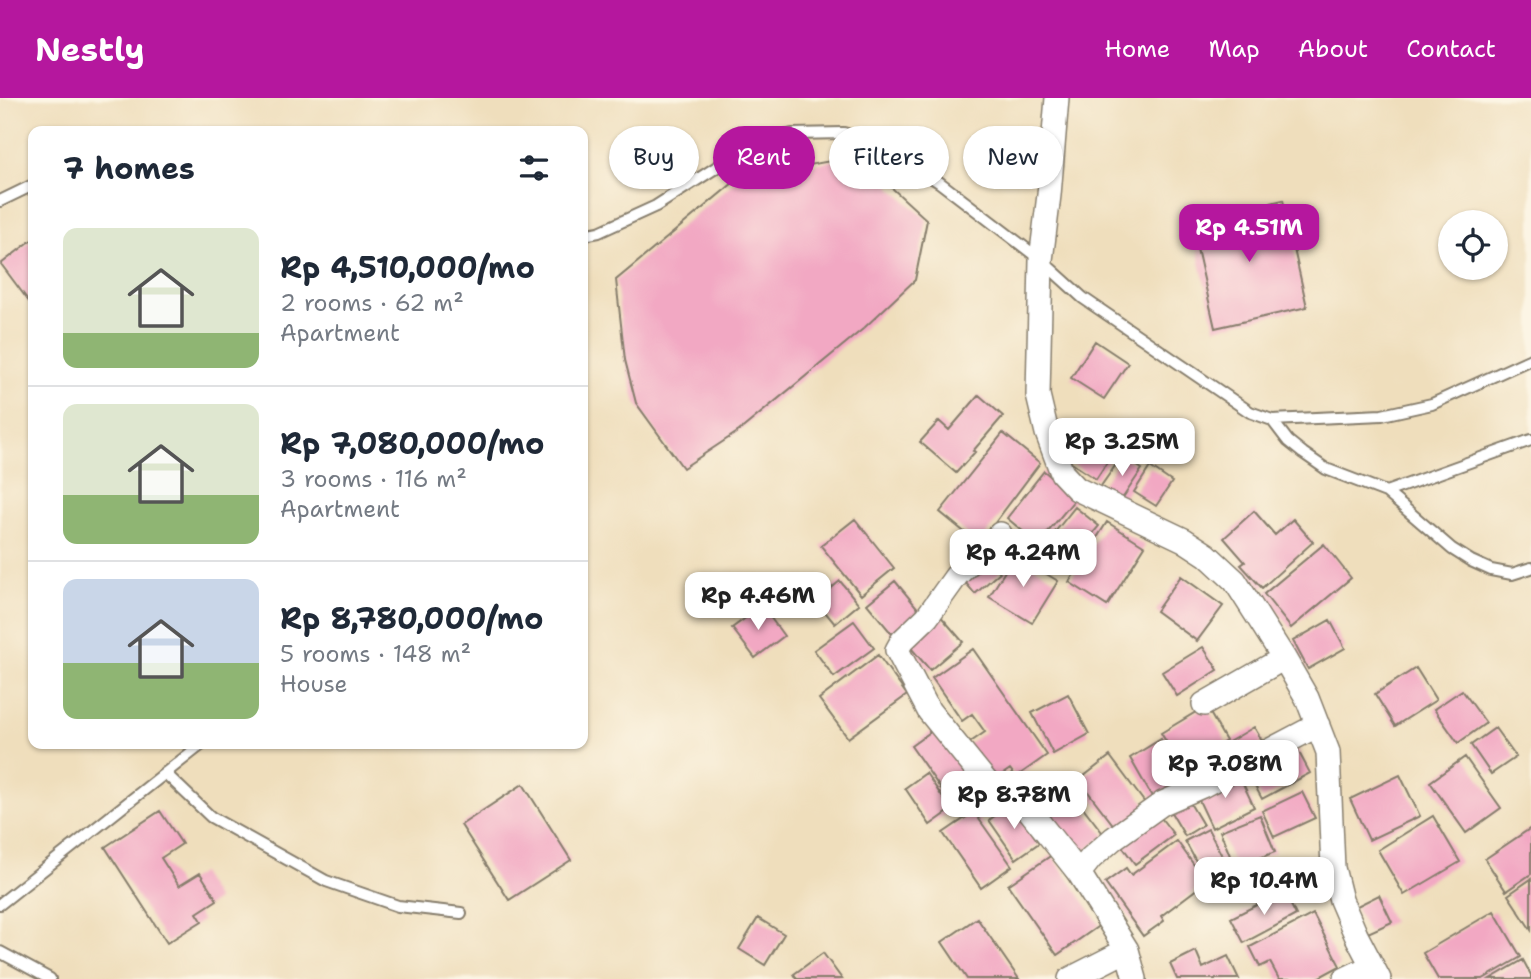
<!DOCTYPE html>
<html lang="en">
<head>
<meta charset="utf-8">
<style>
  body { margin:0; font-family:"Shantell Sans",sans-serif; background:#f6f6f7; color:#1f2937; height:100vh; display:flex; flex-direction:column; font-size:26px; white-space:nowrap }
  * { box-sizing:border-box; margin:0 }
  p { font-size:23px; color:#747a83 }
  .icon { flex:none; width:38px; height:38px; fill:none; stroke:currentColor; stroke-width:2; stroke-linecap:round; stroke-linejoin:round }
  .map { position:relative; flex:1; overflow:hidden }
  .drawer { position:absolute; left:28px; top:28px; width:560px; height:623px; display:flex; flex-direction:column; background:#fff; border-radius:14px; box-shadow:0 2px 5px #0004 }
  .drawer>* { flex:none }
  .top-card { position:absolute; left:609px; top:28px; width:665px; height:63px; display:flex; gap:14px }
  .tools { position:absolute; left:1438px; top:112px; display:grid; gap:14px }
  .tools a { display:grid; place-items:center; width:70px; height:70px; border-radius:50%; background:#fff; box-shadow:0 2px 5px #0004; font-size:35px }
  .price { position:absolute; translate:-50% -60px; padding:0 16px; border-radius:14px; background:#fff; color:#222; font-size:23px; line-height:46px; filter:drop-shadow(0 2px 4px #0008) }
  .price::after { content:''; position:absolute; left:50%; top:42px; width:21px; height:16px; margin-left:-10px; background:inherit; clip-path:polygon(0 0,100% 0,50% 100%) }
  .price.on { background:#b5179e; color:#fff }
  ul { padding:0; list-style:none }
  li { display:flex; align-items:center; gap:21px; height:175px; padding:0 35px }
  li+li { border-top:2px solid #e0e1e3 }
  li span { display:grid; place-items:center; flex:none; width:196px; height:140px; border-radius:14px; color:#555 }
  li>.icon { margin-inline-start:auto }
  span .icon { width:84px; height:84px; fill:#fffc; stroke-width:1 }
  li b { font-size:30px }
  h2 { display:flex; justify-content:space-between; align-items:center; height:84px; padding:0 35px; font-size:30px }
  .tag { padding:0 24px; border-radius:32px; background:#fff; box-shadow:0 2px 5px #0004; font-size:24px; line-height:63px }
  .tag.on { background:#b5179e; color:#fff }
  header { display:flex; align-items:center; gap:42px; box-sizing:border-box; height:98px; padding:0 35px; background:#b5179e; color:#fff }
  header strong { font-size:33px }
  nav { display:flex; gap:38px; margin-inline-start:auto; font-size:24px }
  .map>svg:first-child { display:block }
  .building { fill:#f2a8c3 }
  .lines { fill:none; stroke-linecap:round; stroke-linejoin:round }
  .lane-casing { stroke:#867d6c; stroke-width:14 }
  .street-casing { stroke:#867d6c; stroke-width:26 }
  .lane { stroke:#fff; stroke-width:10 }
  .street { stroke:#fff; stroke-width:23 }
</style>
</head>
<body>
<header>
<strong>Nestly</strong>
<nav><a>Home</a><a>Map</a><a>About</a><a>Contact</a></nav>
</header>
<div class="map">
<svg width="1531" height="881" viewBox="0 0 1531 881">
  <rect width="100%" height="100%" fill="#fcf5e5"/>
  <filter id="ink" filterUnits="userSpaceOnUse"><feTurbulence type="fractalNoise" baseFrequency=".0143" numOctaves="2"/><feDisplacementMap in="SourceGraphic" scale="14" xChannelSelector="R" yChannelSelector="G"/><feConvolveMatrix kernelMatrix="1 2 1 2 8 2 1 2 1" color-interpolation-filters="sRGB"/></filter>
  <filter id="wash" filterUnits="userSpaceOnUse"><feTurbulence type="fractalNoise" baseFrequency=".00686" numOctaves="4" result="noise"/><feDisplacementMap in="SourceGraphic" scale="28" xChannelSelector="R" yChannelSelector="G"/><feGaussianBlur stdDeviation="1.57" result="paint"/><feColorMatrix in="noise" values="0 0 0 0 0 0 0 0 0 0 0 0 0 0 0 0 0 1.4 0 .05"/><feComposite in="paint" operator="in"/></filter>
  <g filter="url(#wash)">
    <rect width="100%" height="100%" fill="#efdebc"/>
    <g id="blocks">
      <!-- building -->
      <path class="building" d="M857,58L927,122L915,182L863,231L739,333L683,370L636,305L625,262L616,182L739,80Z
        M1283,102L1307,209L1215,230L1191,124Z
        M33,141V209L1,166Z
        M1095,243L1128,265L1104,301L1071,280Z
        M979,297L1003,318L973,353L975,354L956,375L920,344L939,323L949,332Z
        M1003,335L1040,365L979,446L940,414Z
        M1087,338L1113,355L1096,381L1070,364Z
        M1122,358L1142,371L1122,401L1101,388Z
        M1150,369L1172,384L1156,408L1134,394Z
        M1044,373L1076,400L1038,446L1007,420Z
        M1075,409L1099,428L1066,468L1043,449Z
        M1254,413L1275,437L1293,421L1313,444L1262,490L1241,467L1245,464L1224,440Z
        M855,421L894,470L861,497L821,448Z
        M1107,424L1145,448L1107,508L1069,484Z
        M1324,446L1351,480L1291,530L1264,496Z
        M985,457L1000,474L975,496L960,478Z
        M1015,457L1058,483L1032,525L989,499Z
        M1181,478L1223,508L1197,543L1156,513Z
        M840,483L859,506L835,526L816,503Z
        M895,483L920,513L892,536L867,506Z
        M762,508L784,538L755,560L732,530Z
        M938,515L963,544L930,572L905,543Z
        M1330,522L1345,550L1308,571L1293,543Z
        M854,523L874,550L834,579L814,552Z
        M1203,549L1218,572L1177,598L1162,574Z
        M973,551L1047,657L1016,679L1010,671L990,685L965,648L985,634L972,616L962,623L932,580Z
        M878,557L907,597L848,640L819,601Z
        M1416,570L1436,602L1395,628L1375,596Z
        M1462,592L1486,625L1458,645L1434,611Z
        M1068,596L1089,636L1053,656L1032,615Z
        M1206,608L1226,643L1213,651L1221,664L1190,683L1161,635Z
        M1254,629L1263,644L1236,661L1227,645Z
        M936,630L984,700L959,717L911,648Z
        M1495,630L1516,659L1491,676L1471,647Z
        M1161,641L1185,683L1154,702L1130,660Z
        M1294,645L1310,675L1262,701L1246,671Z
        M1110,658L1148,709L1118,733L1079,682Z
        M1465,659L1501,710L1466,735L1430,684Z
        M926,675L951,712L930,727L905,690Z
        M1238,675L1254,709L1212,730L1196,696Z
        M1400,677L1420,718L1369,742L1350,701Z
        M523,686L571,762L509,802L461,727Z
        M1302,694L1315,720L1274,739L1262,713Z
        M1072,695L1105,738L1076,760L1043,718Z
        M1187,700L1203,727L1185,738L1169,711Z
        M1012,706L1039,745L1016,761L989,722Z
        M160,713L182,746L161,760L179,788L200,775L217,802L197,815L202,823L167,845L105,749Z
        M974,714L1012,768L981,790L943,735Z
        M1158,716L1174,737L1135,766L1119,744Z
        M1260,717L1275,754L1235,770L1220,733Z
        M1433,718L1460,764L1404,797L1378,752Z
        M1531,730V776L1506,793L1485,761Z
        M1208,731L1231,775L1209,787L1185,743Z
        M1177,743L1206,784L1161,818L1164,823L1143,838L1105,785L1126,770L1131,777Z
        M1052,757L1100,827L1057,857L1008,787Z
        M1531,781V832L1508,797Z
        M1284,793L1296,817L1244,845L1231,820Z
        M1379,797L1392,824L1368,835L1355,809Z
        M1494,813L1521,859L1483,881H1438L1423,855Z
        M1313,816L1340,868L1316,881H1279L1270,864L1260,869L1250,849Z
        M758,820L784,836L765,867L739,851Z
        M977,820L1019,881H967L942,844Z
        M1196,853L1203,870L1228,858L1239,881H1177L1170,866Z
        M823,855L842,881H797L794,876Z
        M1523,862L1531,877V881H1490Z"/>
    </g>
  </g>
  <g filter="url(#ink)">
    <use href="#blocks" fill-opacity="0" stroke="#867d6c" stroke-width="2"/>
    <g class="lines">
      <defs>
        <path id="lane" d="M0,103L33,87
          M583,137L599,134L656,108L753,46L792,36L844,35L884,49L939,84L1041,162L1083,200L1250,314L1272,322L1382,317L1432,306L1531,261
          M1272,322L1288,343L1303,355L1326,371L1386,394L1452,451L1471,463L1491,472L1512,476L1531,470
          M1386,394L1531,342
          M165,675L211,719L326,783L398,808L461,815
          M0,806L202,646
          M0,854L50,881"/>
        <path id="street" d="M1057,0L1049,97L1041,162L1038,297L1047,335L1062,375L1077,391L1184,442L1207,457L1235,483L1284,560L1307,600L1328,654L1333,770L1341,802L1356,837L1379,881
          M1000,436L957,477L927,519L902,543L897,552L929,613L989,687L1029,712L1079,775L1127,852L1135,881
          M1204,606L1284,560
          M1079,775L1091,760L1114,740L1163,705L1202,688L1318,627
          M1070,881L1127,852
          M1345,881L1372,868"/>
      </defs>
      <!-- lane casing -->
      <use href="#lane" class="lane-casing"/>
      <!-- street casing -->
      <use href="#street" class="street-casing"/>
      <!-- lane -->
      <use href="#lane" class="lane"/>
      <!-- street -->
      <use href="#street" class="street"/>
    </g>
  </g>
</svg>
<div class="tools">
<a><svg class="icon" aria-label="locate" viewBox="0 0 24 24"><circle cx="12" cy="12" r="6"/><path d="M12 2v4M12 18v4M2 12h4M18 12h4"/></svg></a>
</div>
<b class="price on" style="left:1249px;top:166px">Rp 4.51M</b>
<b class="price" style="left:1122px;top:380px">Rp 3.25M</b>
<b class="price" style="left:1023px;top:491px">Rp 4.24M</b>
<b class="price" style="left:758px;top:534px">Rp 4.46M</b>
<b class="price" style="left:1225px;top:702px">Rp 7.08M</b>
<b class="price" style="left:1014px;top:733px">Rp 8.78M</b>
<b class="price" style="left:1264px;top:819px">Rp 10.4M</b>
<div class="top-card">
<a class="tag">Buy</a>
<a class="tag on">Rent</a>
<a class="tag">Filters</a>
<a class="tag">New</a>
</div>
<section class="drawer">
<h2>7 homes<svg class="icon" aria-label="filters" viewBox="0 0 24 24"><path d="M4 7h16M4 17h16"/><circle cx="9" cy="7" r="2"/><circle cx="15" cy="17" r="2"/></svg></h2>
<ul>
<li><span style="background:linear-gradient(#dfe7d0 75%,#8fb573 0)"><svg class="icon" aria-label="home" viewBox="0 0 24 24"><path d="M3 11l9-7 9 7M6 9v11h12V9"/></svg></span><div><b>Rp 4,510,000/mo</b><p>2 rooms · 62 m²</p><p>Apartment</p></div></li>
<li><span style="background:linear-gradient(#dfe7d0 65%,#8fb573 0)"><svg class="icon" aria-label="home" viewBox="0 0 24 24"><path d="M3 11l9-7 9 7M6 9v11h12V9"/></svg></span><div><b>Rp 7,080,000/mo</b><p>3 rooms · 116 m²</p><p>Apartment</p></div></li>
<li><span style="background:linear-gradient(#c9d6e8 60%,#8fb573 0)"><svg class="icon" aria-label="home" viewBox="0 0 24 24"><path d="M3 11l9-7 9 7M6 9v11h12V9"/></svg></span><div><b>Rp 8,780,000/mo</b><p>5 rooms · 148 m²</p><p>House</p></div></li>
</ul>
</section>
</div>
</body>
</html>
